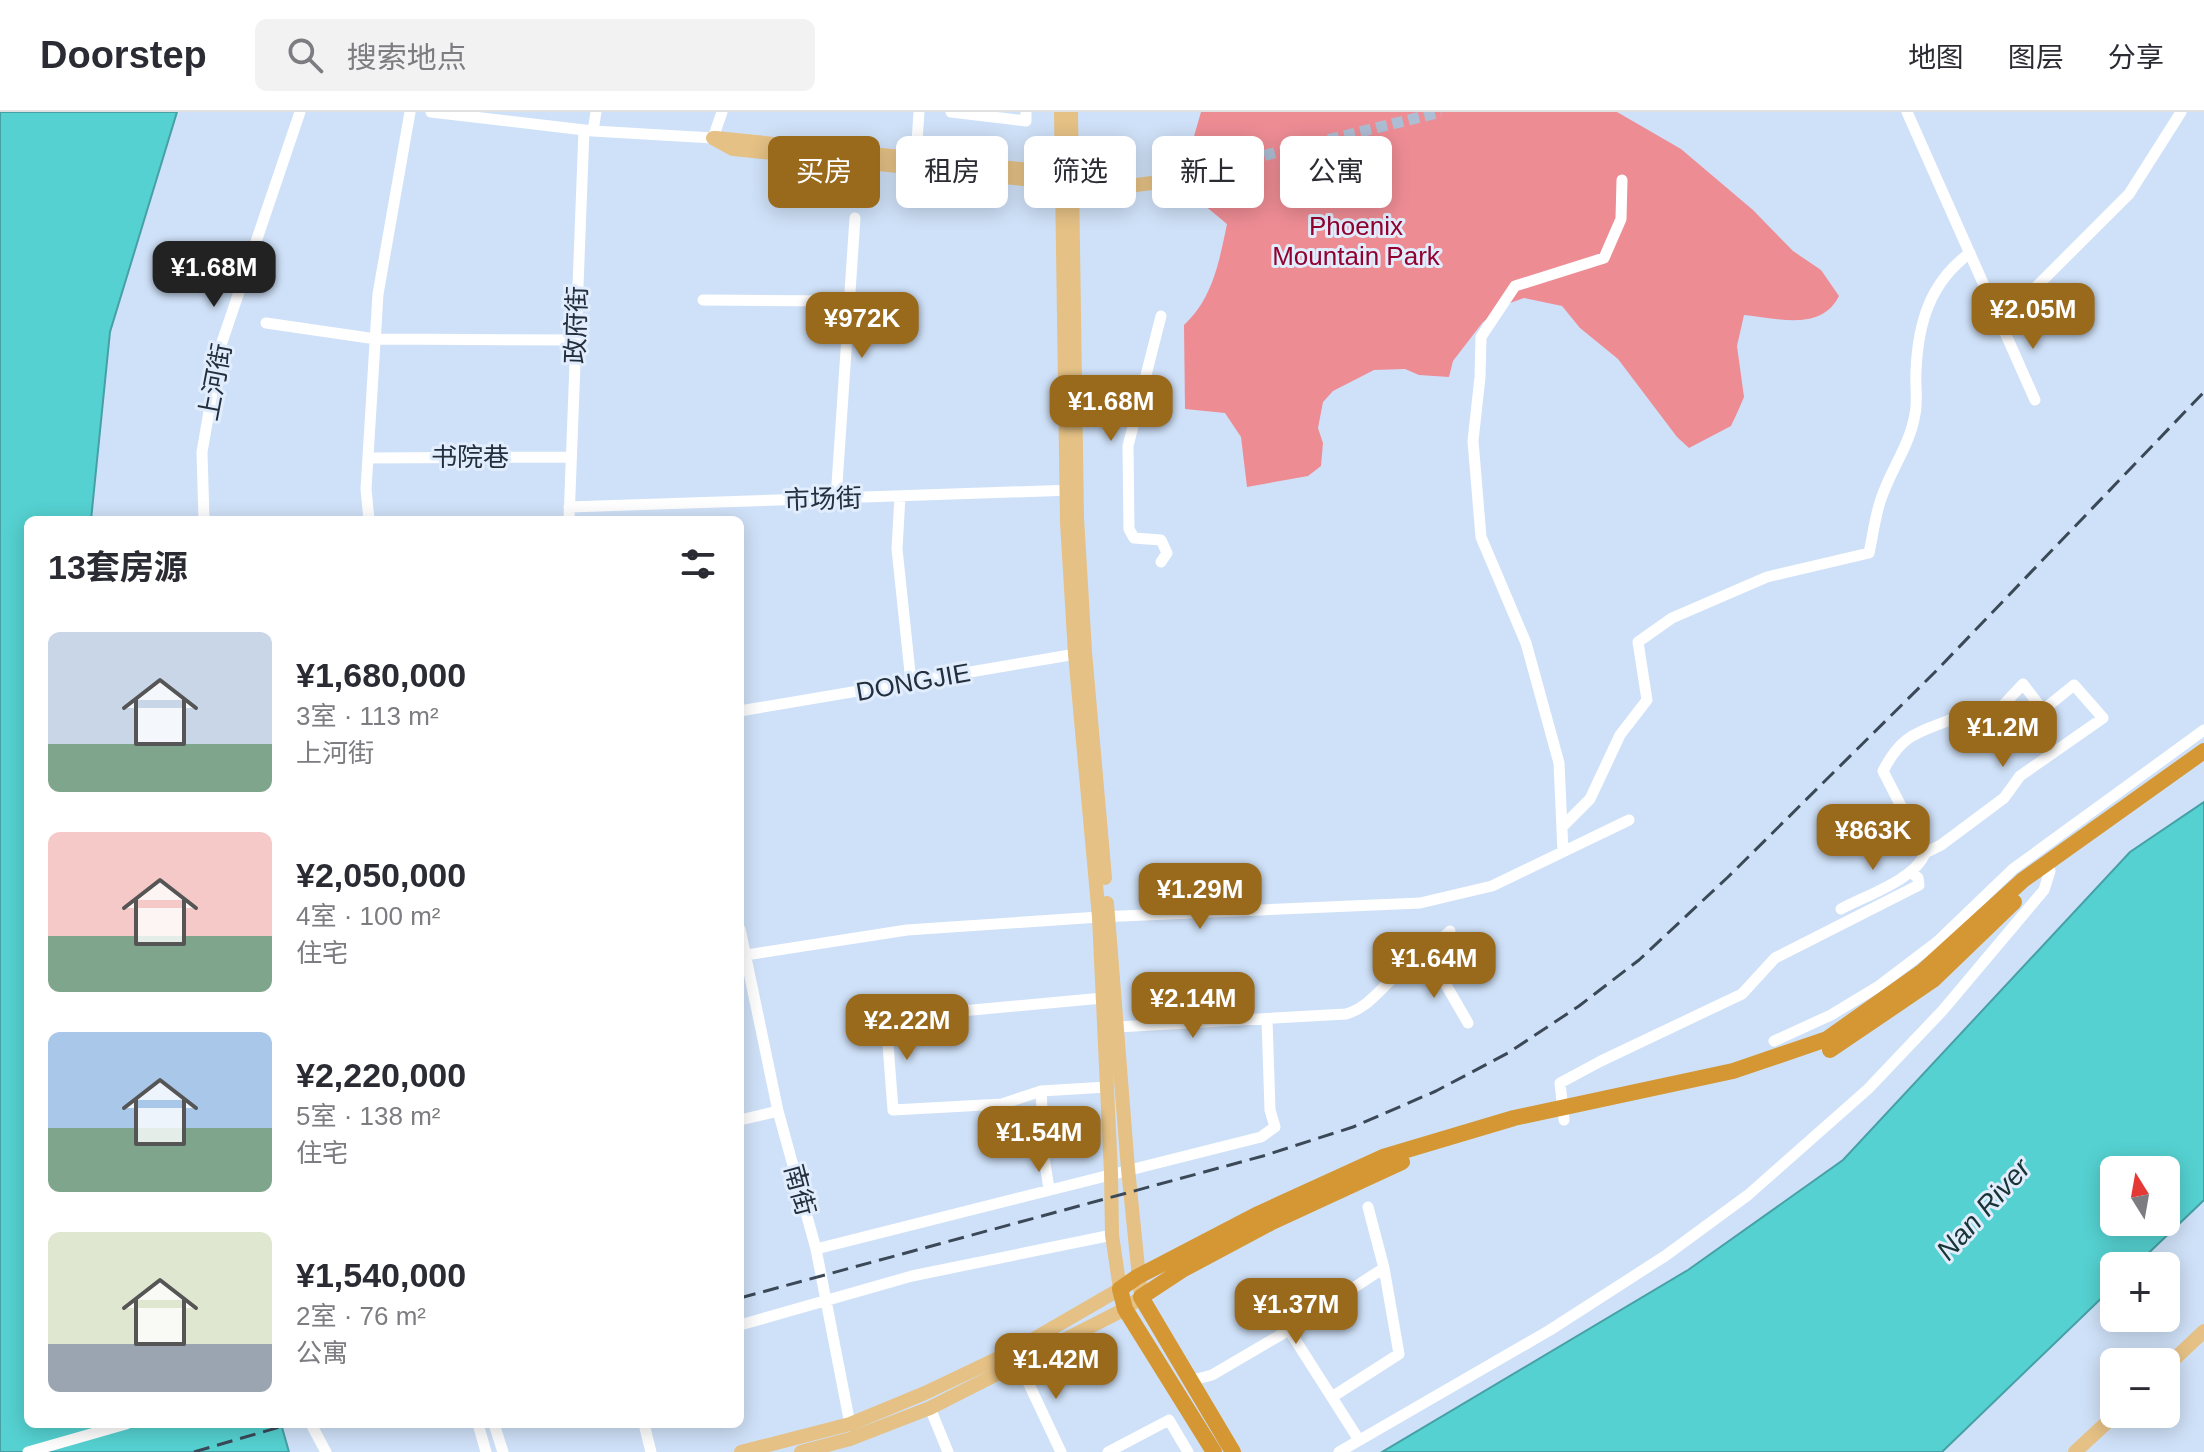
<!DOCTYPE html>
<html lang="zh">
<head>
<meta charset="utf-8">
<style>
  body { margin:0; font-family:Helvetica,"Noto Sans SC",sans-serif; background:#f2f2f3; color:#2b2b33; height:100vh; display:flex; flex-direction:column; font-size:30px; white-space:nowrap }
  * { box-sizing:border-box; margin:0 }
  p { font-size:26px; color:#7c7c81 }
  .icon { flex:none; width:44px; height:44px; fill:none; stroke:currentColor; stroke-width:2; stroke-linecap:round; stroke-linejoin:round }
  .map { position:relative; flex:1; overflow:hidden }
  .drawer { position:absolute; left:24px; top:404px; width:720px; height:912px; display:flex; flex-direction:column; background:#fff; border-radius:12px; box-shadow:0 4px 20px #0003 }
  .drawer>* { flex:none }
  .guide { position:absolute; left:768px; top:24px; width:760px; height:72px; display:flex; gap:16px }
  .needle { width:52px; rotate:349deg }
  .controls { position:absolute; left:2100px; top:1044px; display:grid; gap:16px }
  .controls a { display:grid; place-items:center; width:80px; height:80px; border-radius:12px; background:#fff; box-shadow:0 4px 20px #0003; font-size:40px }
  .price { position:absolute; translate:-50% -68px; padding:0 18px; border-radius:16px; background:#996a1b; color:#fff; font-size:26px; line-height:52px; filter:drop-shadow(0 2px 4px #0008) }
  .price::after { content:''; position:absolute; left:50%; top:48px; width:24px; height:18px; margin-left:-12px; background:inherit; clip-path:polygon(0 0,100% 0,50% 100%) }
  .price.on { background:#222; color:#fff }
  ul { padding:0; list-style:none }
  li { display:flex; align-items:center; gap:24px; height:200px; padding:0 24px }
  li span { display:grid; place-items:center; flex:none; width:224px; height:160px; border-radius:12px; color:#555 }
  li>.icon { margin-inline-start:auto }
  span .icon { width:96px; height:96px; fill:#fffc; stroke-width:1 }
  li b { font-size:34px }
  h2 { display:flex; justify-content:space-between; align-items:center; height:96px; padding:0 24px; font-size:34px }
  .tag { padding:0 28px; border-radius:12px; background:#fff; box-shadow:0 4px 20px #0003; font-size:28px; line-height:72px }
  .tag.on { background:#996a1b; color:#fff }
  header { display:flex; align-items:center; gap:48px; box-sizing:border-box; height:112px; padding:0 40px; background:#fff; border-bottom:2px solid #e1e1e2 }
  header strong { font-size:38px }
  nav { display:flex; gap:44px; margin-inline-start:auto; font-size:28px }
  .search { width:560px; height:72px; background:#f2f2f3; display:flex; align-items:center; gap:20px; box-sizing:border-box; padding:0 28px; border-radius:12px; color:#7c7c81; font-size:30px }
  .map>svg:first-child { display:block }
  .green { fill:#ee8c94 }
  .water { fill:#55d1d1; stroke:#46a0a5; stroke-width:2; fill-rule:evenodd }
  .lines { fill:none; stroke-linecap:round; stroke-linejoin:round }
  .minor-tunnel { stroke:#adbdd3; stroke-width:11; stroke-dasharray:11 5.5; stroke-linecap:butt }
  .minor { stroke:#fff; stroke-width:11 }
  .major { stroke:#e5c185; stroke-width:14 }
  .highway { stroke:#d49734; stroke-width:16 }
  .rail { stroke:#3b4857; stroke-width:3; stroke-dasharray:16 8; stroke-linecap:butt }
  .labels { text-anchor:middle; stroke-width:6; stroke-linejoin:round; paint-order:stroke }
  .park-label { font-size:26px; fill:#92022e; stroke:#e1edfd }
  .street-label { font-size:26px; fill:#232f3d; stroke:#e1edfd }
  .water-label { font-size:28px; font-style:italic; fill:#193434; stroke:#e1edfd }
</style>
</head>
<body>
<header>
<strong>Doorstep</strong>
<div class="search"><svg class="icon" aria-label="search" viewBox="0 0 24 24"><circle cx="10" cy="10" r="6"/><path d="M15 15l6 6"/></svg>搜索地点</div>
<nav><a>地图</a><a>图层</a><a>分享</a></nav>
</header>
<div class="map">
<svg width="2204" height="1340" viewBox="0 0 2204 1340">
  <rect width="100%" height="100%" fill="#cfe1f8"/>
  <!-- green -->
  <path class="green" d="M1201,0H1617L1681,37L1753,98L1793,139L1821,158L1839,184C1821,220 1778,206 1744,203L1737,234L1744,285L1738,299L1731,314L1689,336L1677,325L1618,247L1580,216L1562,194L1524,186L1510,191L1483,210L1453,249L1449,265L1419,263L1405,257L1374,258L1333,279L1323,290L1318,316L1323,331L1321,354L1308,364L1247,375L1241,325L1225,301L1185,297L1184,213C1213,186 1219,150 1227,112L1180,73Z"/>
  <!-- water -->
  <path class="water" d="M0,0H177L110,220L91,408H28V1312H281L289,1340H0Z
    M2204,690V1088L2135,1154H2114V1174L1942,1340H1382L1688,1158L1843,1048L2130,740ZM2114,1058H2166V1110H2114Z"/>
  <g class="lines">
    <!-- minor-tunnel -->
    <path class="minor-tunnel" d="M1152,71L1441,0"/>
    <!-- minor -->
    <path class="minor" d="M431,0L593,19L713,26L722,0
      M951,0L1026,9V0
      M1907,0L2035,288
      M593,19L596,0
      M916,45L919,0
      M703,188L849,189
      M1999,205L2025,186L2129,82L2181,0
      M266,211L376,227L575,228
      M368,346L571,345
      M900,384L897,437L911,570
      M836,387L855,106
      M569,395L1072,378
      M204,408L202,340L220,236L300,0
      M369,408L366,377L378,182L410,0
      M569,408L584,18
      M1161,450L1167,441L1161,428L1134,426L1129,417L1128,334L1161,204
      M740,599L1082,541
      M1562,715L1590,687L1620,623L1647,588L1638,530L1672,506L1767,465L1869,441C1873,423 1875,404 1881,387C1891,357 1910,333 1915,302C1918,288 1915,273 1916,259C1918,211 1930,170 1970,141
      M1563,740L1559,651L1526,531L1481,425L1473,329L1480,265L1481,225L1515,174L1604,146L1621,107L1622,68
      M1841,797C1865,784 1916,767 1925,741L1941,733L2004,686L2020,664L2103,606L2074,573L2043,598L2023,572L1979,619L1950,608C1914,622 1901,624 1883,659L1925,741
      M740,817L778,999L816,1137L850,1312
      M1450,819L1436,832L1431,847L1468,911
      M746,843L907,818L1099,805L1420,791L1492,774L1629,708
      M1103,886L886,906L893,998L1002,992L1041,979L1107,975
      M1117,915L1346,902C1366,896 1376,882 1391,868C1403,858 1417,852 1431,847
      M1774,929L1831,903L1879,874L1937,830L2013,757L2204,618
      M1041,979L1045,1051L1049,1077
      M740,1008L778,999
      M1564,1008L1560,971L1601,949L1742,882L1775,846L1919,773L1918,766L1911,760
      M816,1137L1261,1025L1275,1015L1270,998L1267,907
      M740,1213L912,1164L1112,1123
      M1289,1218L1359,1328
      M1020,1253L1061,1340
      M1189,1269L1212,1263L1289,1218L1384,1156
      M1332,1285L1399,1242L1384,1156L1368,1095
      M930,1296L948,1340
      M311,1312L326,1340
      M478,1312L486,1340
      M494,1312L503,1340
      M644,1312L651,1340
      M28,1340L126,1312
      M1108,1340L1169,1308L1188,1340
      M1339,1340L1550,1218L1665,1144L1748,1083L1868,977L1943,898L2044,778L2050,759"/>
    <!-- major -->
    <path class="major" d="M1071,0L1077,406L1085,540L1105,766
      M713,26L733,37L1071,72L1128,74L1152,71
      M716,26L1069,62
      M2166,1255L2204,1219
      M741,1340L850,1312L925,1281L1013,1239L1120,1177L1112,1123L1111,1061L1099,805L1075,542L1067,410L1061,0
      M801,1340L850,1327L930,1296L1125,1197L1141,1185L1128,1057L1107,791
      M2075,1340L2116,1302"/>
    <!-- highway -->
    <path class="highway" d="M1830,938L1933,868L2014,790
      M1214,1340L1125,1197L1120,1177L1137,1165L1256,1103L1383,1045L1514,1006L1733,959L1827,927L1923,859L2023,768L2204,639
      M1233,1340L1141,1185L1182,1158L1272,1110L1402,1050"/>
    <!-- rail -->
    <path class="rail" d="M740,1186L1263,1044L1353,1015L1436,979L1508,941L1579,894L1639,848L1728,765L1937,558L2204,280
      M194,1340L290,1312"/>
  </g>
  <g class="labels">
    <!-- park labels -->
    <g class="park-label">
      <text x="1356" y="123">Phoenix<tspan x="1356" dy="30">Mountain Park</tspan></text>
    </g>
    <!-- street labels -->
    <g class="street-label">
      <text transform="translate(576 213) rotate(-88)" y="9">政府街</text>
      <text transform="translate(215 270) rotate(-79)" y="9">上河街</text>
      <text x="470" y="354">书院巷</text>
      <text transform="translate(823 387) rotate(-2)" y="9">市场街</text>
      <text transform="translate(913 570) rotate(-10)" y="9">DONGJIE</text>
      <text transform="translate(800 1078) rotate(75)" y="9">南街</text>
    </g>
    <!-- water labels -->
    <g class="water-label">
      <text transform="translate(1983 1097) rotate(-48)" y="10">Nan River</text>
    </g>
  </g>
</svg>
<div class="controls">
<a><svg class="needle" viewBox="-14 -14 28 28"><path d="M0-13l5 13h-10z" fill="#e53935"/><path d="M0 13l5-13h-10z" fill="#7c7c81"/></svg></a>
<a>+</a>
<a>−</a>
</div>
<b class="price on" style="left:214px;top:197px">¥1.68M</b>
<b class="price" style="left:2033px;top:239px">¥2.05M</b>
<b class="price" style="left:862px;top:248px">¥972K</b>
<b class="price" style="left:1111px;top:331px">¥1.68M</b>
<b class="price" style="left:2003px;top:657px">¥1.2M</b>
<b class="price" style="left:1873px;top:760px">¥863K</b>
<b class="price" style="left:1200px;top:819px">¥1.29M</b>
<b class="price" style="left:1434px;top:888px">¥1.64M</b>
<b class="price" style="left:1193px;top:928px">¥2.14M</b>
<b class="price" style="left:907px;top:950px">¥2.22M</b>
<b class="price" style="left:1039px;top:1062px">¥1.54M</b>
<b class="price" style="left:1296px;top:1234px">¥1.37M</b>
<b class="price" style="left:1056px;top:1289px">¥1.42M</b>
<div class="guide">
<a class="tag on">买房</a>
<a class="tag">租房</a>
<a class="tag">筛选</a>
<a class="tag">新上</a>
<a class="tag">公寓</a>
</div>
<section class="drawer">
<h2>13套房源<svg class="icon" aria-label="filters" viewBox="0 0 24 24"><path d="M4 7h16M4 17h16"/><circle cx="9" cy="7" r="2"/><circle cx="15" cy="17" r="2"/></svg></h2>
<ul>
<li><span style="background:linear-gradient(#c9d6e8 70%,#7fa58c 0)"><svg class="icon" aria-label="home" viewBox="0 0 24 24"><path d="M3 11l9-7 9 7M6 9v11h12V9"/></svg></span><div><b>¥1,680,000</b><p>3室 · 113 m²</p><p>上河街</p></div></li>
<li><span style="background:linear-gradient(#f6c9c9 65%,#7fa58c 0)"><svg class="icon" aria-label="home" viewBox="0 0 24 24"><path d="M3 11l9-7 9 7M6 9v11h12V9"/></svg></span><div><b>¥2,050,000</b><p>4室 · 100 m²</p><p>住宅</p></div></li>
<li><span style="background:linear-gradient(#a9c7e8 60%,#7fa58c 0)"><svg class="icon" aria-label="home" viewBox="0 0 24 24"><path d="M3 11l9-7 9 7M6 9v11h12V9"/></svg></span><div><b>¥2,220,000</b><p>5室 · 138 m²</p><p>住宅</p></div></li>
<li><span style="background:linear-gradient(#dfe7d0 70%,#9aa5b1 0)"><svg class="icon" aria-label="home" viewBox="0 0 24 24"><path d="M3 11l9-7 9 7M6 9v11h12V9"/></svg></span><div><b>¥1,540,000</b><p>2室 · 76 m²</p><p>公寓</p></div></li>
</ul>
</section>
</div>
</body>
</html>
